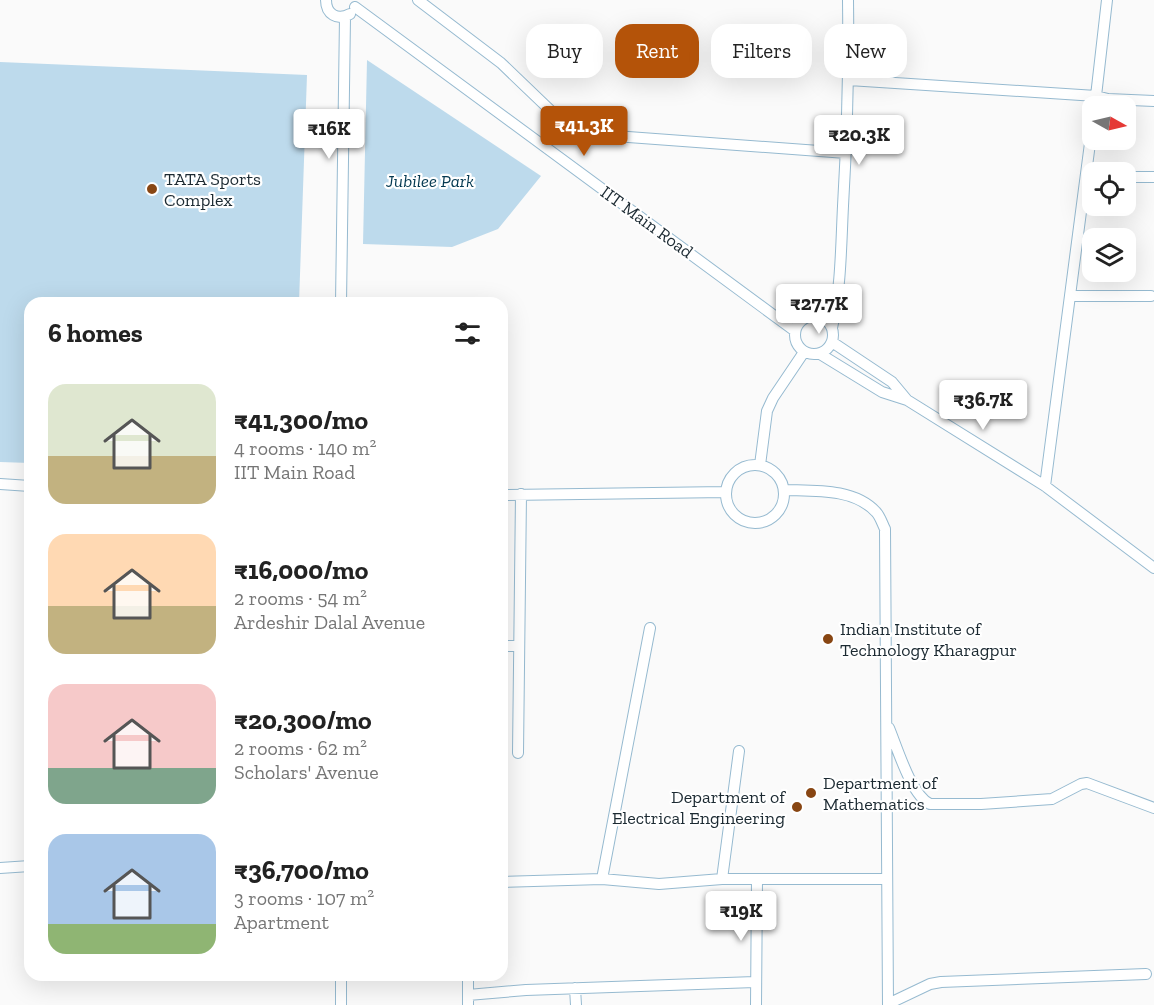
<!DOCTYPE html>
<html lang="en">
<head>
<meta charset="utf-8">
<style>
  body { margin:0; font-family:"Zilla Slab",serif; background:#f6f6f6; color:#222; height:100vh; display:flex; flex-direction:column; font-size:22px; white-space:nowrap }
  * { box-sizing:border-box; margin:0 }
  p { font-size:20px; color:#767676 }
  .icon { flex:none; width:33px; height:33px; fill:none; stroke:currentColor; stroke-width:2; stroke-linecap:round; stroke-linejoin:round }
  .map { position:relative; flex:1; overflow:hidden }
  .panel { position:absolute; left:24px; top:297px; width:484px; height:684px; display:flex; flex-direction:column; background:#fff; border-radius:18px; box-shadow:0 6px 24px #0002 }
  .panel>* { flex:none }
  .top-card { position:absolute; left:526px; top:24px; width:537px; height:54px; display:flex; gap:12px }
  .needle { width:39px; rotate:98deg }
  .controls { position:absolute; left:1082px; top:96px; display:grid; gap:12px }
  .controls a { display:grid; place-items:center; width:54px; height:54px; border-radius:12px; background:#fff; box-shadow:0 6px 24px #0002; font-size:30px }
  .price { position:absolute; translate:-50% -51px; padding:0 14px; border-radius:6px; background:#fff; color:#222; font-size:20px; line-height:39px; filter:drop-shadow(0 2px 3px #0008) }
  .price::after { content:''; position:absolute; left:50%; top:36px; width:18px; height:14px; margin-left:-9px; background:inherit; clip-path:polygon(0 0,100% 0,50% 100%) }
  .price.active { background:#b45309; color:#fff }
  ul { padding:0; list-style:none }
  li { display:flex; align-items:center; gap:18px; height:150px; padding:0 24px }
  li span { display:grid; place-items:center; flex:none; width:168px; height:120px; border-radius:18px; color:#555 }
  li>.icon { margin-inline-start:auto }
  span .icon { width:72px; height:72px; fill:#fffc; stroke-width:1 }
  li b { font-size:26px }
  h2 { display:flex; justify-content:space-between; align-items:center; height:72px; padding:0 24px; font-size:26px }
  .tag { padding:0 21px; border-radius:18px; background:#fff; box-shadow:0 6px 24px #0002; font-size:21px; line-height:54px }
  .tag.active { background:#b45309; color:#fff }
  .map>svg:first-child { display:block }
  .green { fill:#bddaec }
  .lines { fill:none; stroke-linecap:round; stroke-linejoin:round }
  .minor-casing { stroke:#96bad0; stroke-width:12 }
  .minor { stroke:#fff; stroke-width:10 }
  .poi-dot { fill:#884613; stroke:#fff; stroke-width:2 }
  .labels { text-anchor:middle; stroke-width:4.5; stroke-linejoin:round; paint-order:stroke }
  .poi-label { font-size:18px; fill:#1c2a32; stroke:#fff; text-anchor:start }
  .park-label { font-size:18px; font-style:italic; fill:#043951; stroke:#fff }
  .street-label { font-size:18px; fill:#1c2a32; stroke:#fff }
</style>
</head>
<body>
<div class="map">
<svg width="1154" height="1005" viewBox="0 0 1154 1005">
  <rect width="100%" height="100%" fill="#fafafa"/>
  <!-- green -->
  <path class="green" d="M367,60L541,176L498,229L452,247L363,244Z
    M0,62L307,75L299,303H30V463L0,462Z"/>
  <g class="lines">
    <defs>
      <path id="minor" d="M326,0C326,14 337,21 350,14
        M418,0L501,63L574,133L846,153
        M355,7L795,331
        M849,80L1096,96L1107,0
        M1095,106L1096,96L1108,99L1154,101
        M1125,177H1154
        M1070,296H1151
        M341,303L345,17
        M795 335a19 19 0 1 1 38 0a19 19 0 1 1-38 0Z
        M832,328C841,288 841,247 843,206C847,137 849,69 848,0
        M832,342L892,382L907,400
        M820,354L882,392L907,400L1045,486L1154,568
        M726 494a29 29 0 1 1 58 0a29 29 0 1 1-58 0Z
        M760,465L767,411L773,398L804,352
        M0,484L30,486
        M1045,486L1092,128
        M785,490C814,491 854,488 876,512C880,516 882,523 885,529L888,1005
        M502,495L726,492
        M502,646H518
        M889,728C897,747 911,795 930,804H981L1052,799L1081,784L1087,783L1154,808
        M518,753L521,494
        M0,868L30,866
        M602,879L650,628
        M722,879L739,751
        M502,882L602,879L659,884L722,879H887
        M341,975V1005
        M575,988L576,1005
        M468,995L526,990L755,982
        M888,1004L930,984L941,982L1146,974
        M468,1005V975
        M756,1005L757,879"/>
    </defs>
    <!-- minor casing -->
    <use href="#minor" class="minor-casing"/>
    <!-- minor -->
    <use href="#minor" class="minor"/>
  </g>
  <!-- markers -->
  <g class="poi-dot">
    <circle cx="152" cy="189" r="6"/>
    <circle cx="828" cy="639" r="6"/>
    <circle cx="811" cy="793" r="6"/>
    <circle cx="797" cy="807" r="6"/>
  </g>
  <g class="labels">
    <!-- poi labels -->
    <g class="poi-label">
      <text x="164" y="185">TATA Sports<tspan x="164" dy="21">Complex</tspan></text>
      <text x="840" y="635">Indian Institute of<tspan x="840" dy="21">Technology Kharagpur</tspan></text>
      <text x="823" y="789">Department of<tspan x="823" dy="21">Mathematics</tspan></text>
      <text x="785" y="803" text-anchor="end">Department of<tspan x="785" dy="21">Electrical Engineering</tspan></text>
    </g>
    <!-- park labels -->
    <g class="park-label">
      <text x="430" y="187">Jubilee Park</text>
    </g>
    <!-- street labels -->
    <g class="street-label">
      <text transform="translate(647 222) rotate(36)" y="6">IIT Main Road</text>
    </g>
  </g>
</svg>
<div class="controls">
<a><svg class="needle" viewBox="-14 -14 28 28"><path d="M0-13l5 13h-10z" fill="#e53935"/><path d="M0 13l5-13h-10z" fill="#767676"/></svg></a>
<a><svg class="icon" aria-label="locate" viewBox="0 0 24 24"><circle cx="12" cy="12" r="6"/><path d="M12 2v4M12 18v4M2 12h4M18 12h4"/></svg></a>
<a><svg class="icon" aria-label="layers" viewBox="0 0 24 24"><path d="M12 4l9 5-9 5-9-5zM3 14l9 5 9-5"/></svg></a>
</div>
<b class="price active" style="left:584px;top:157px">₹41.3K</b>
<b class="price" style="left:329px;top:160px">₹16K</b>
<b class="price" style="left:859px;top:166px">₹20.3K</b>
<b class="price" style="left:819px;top:335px">₹27.7K</b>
<b class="price" style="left:983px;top:431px">₹36.7K</b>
<b class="price" style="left:741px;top:942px">₹19K</b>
<div class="top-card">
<a class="tag">Buy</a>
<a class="tag active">Rent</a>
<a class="tag">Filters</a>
<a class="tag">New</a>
</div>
<section class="panel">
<h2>6 homes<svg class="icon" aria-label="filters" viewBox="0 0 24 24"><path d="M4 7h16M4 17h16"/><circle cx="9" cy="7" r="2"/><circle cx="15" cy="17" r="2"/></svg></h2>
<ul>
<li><span style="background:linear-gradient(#dfe7d0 60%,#c2b280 0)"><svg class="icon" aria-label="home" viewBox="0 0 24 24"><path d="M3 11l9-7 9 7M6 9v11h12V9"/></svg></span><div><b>₹41,300/mo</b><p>4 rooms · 140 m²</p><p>IIT Main Road</p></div></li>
<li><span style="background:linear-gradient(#ffd9b3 60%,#c2b280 0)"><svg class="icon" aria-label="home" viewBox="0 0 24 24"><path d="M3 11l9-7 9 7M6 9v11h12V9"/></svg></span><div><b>₹16,000/mo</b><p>2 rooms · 54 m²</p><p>Ardeshir Dalal Avenue</p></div></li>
<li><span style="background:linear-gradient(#f6c9c9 70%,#7fa58c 0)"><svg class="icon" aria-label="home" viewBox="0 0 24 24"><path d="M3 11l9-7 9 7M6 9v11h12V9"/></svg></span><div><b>₹20,300/mo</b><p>2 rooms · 62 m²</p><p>Scholars' Avenue</p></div></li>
<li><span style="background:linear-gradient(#a9c7e8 75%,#8fb573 0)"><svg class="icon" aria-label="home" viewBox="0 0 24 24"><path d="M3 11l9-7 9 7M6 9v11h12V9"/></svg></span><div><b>₹36,700/mo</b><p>3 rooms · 107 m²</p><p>Apartment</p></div></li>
</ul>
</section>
</div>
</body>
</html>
